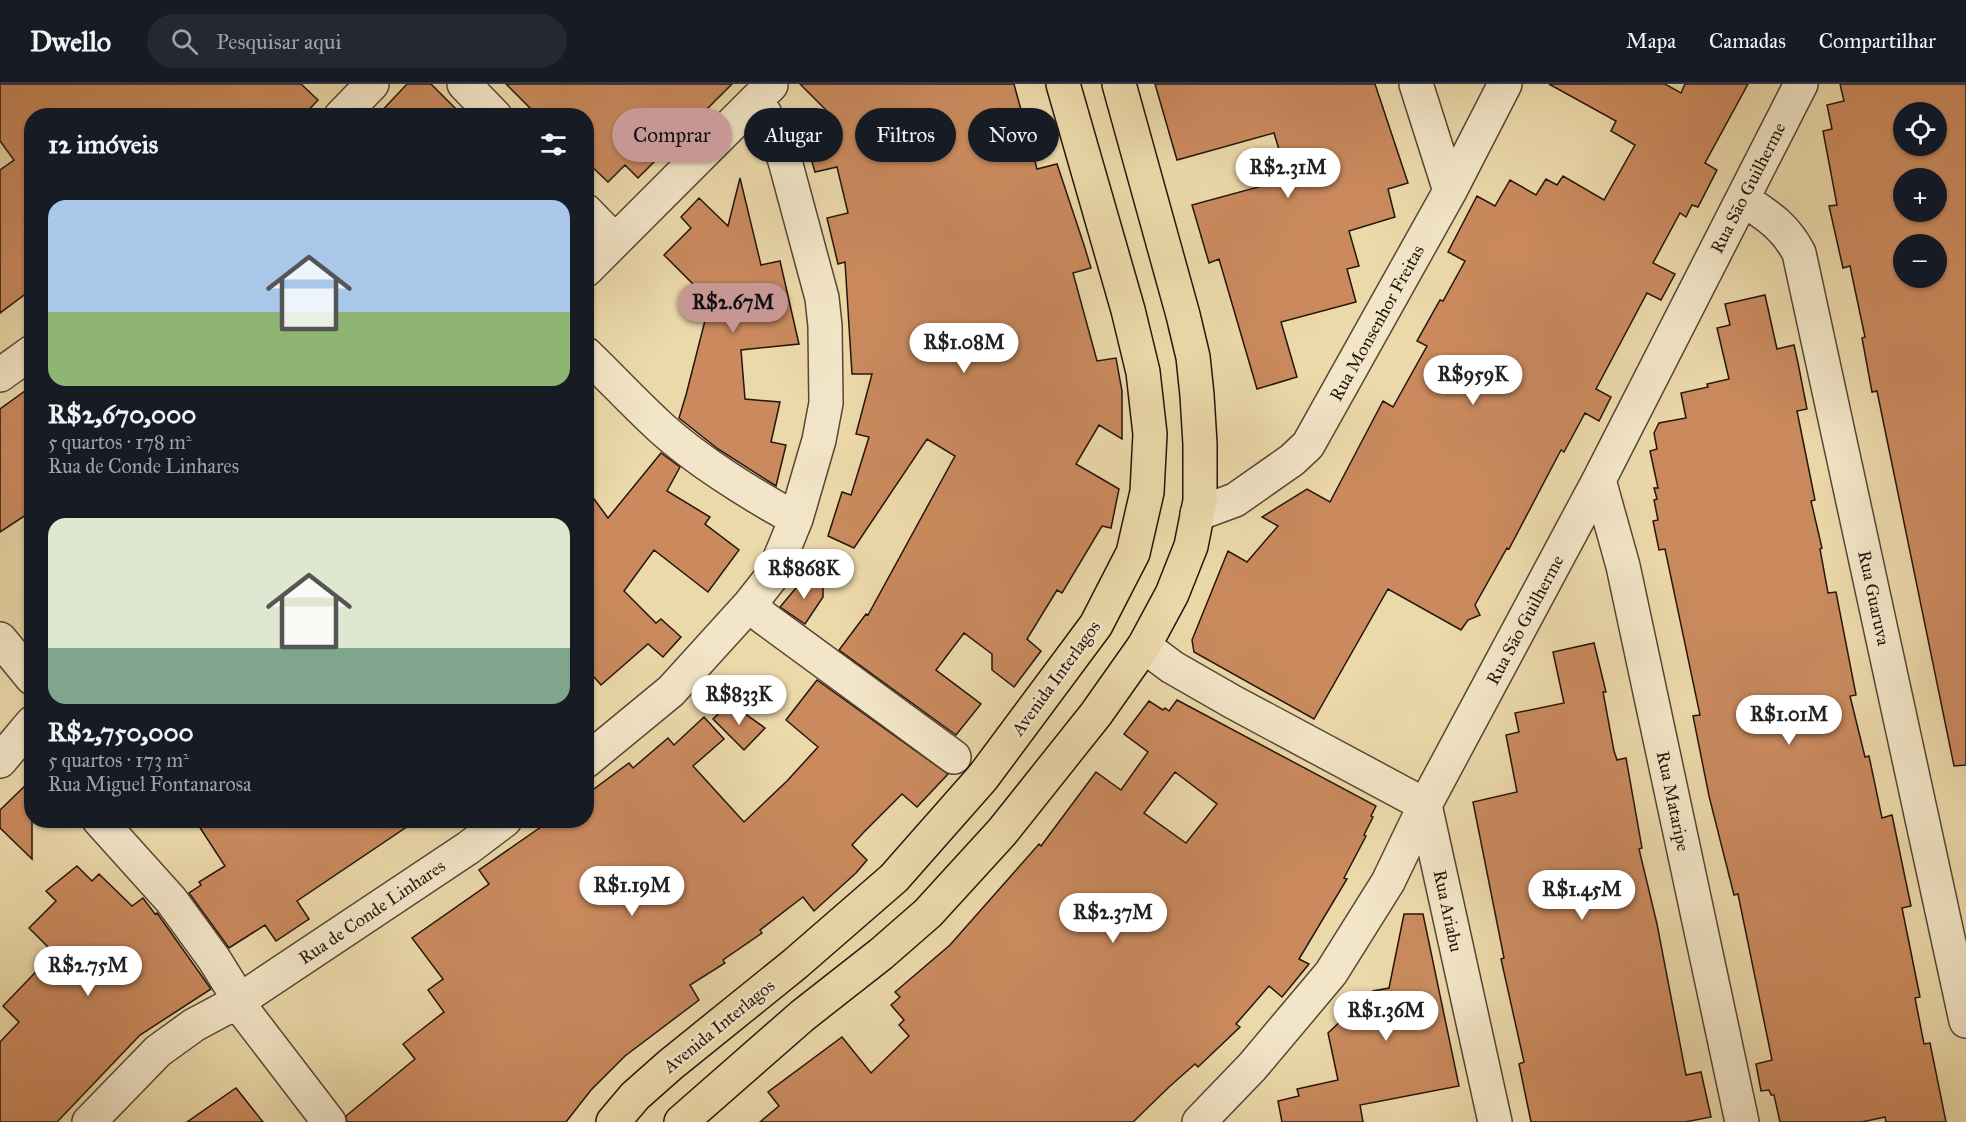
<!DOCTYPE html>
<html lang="pt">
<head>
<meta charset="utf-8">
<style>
  body { margin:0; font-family:"IM FELL Great Primer",serif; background:#242831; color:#f1f3f6; height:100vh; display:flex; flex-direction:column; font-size:22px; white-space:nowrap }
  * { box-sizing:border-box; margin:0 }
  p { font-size:20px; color:#9ea1a6 }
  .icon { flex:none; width:33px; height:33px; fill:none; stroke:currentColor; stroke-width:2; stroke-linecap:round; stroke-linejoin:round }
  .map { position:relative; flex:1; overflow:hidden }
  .details { position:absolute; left:24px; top:24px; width:570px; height:720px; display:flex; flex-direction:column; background:#171b24; border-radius:24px; box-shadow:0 2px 4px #0004 }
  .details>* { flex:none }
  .banner { position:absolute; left:612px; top:24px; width:570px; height:54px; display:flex; gap:12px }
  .tools { position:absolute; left:1893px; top:18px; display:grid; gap:12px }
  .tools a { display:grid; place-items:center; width:54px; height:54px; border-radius:50%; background:#171b24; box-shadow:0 2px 4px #0004; font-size:30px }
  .price { position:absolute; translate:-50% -51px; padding:0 14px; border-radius:21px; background:#fff; color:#222; font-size:20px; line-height:39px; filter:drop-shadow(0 2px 3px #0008) }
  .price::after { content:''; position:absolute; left:50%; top:36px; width:18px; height:14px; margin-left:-9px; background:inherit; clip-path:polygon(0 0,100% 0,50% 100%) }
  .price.current { background:#c59692; color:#111 }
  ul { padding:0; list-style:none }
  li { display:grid; align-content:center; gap:12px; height:318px; padding:0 24px }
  li span { display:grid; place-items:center; height:186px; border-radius:18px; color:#555 }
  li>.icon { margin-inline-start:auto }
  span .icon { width:108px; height:108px; fill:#fffc; stroke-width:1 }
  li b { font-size:26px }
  h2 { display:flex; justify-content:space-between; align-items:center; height:72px; padding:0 24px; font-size:26px }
  .tag { padding:0 21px; border-radius:27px; background:#171b24; box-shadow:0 2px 4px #0004; font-size:21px; line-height:54px }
  .tag.current { background:#c59692; color:#111 }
  header { display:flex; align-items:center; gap:36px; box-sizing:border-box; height:84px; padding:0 30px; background:#171b24; border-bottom:2px solid #363941 }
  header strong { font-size:28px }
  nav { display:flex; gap:33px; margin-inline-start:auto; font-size:21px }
  .search { width:420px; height:54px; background:#242831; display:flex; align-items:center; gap:15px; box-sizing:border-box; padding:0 21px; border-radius:33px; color:#9ea1a6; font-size:22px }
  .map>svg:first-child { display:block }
  .building { fill:#ca8a5e; stroke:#24150d; stroke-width:1.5; fill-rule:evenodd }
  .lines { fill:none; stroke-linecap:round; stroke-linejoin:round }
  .minor-casing { stroke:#564634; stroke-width:36 }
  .major-casing { stroke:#24150d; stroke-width:36 }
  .minor { stroke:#f3e6c8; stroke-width:33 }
  .major { stroke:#ecd9aa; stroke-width:33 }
  .labels { text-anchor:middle; stroke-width:5; stroke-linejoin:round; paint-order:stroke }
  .street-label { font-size:18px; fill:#24150d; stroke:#f3e6c8 }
</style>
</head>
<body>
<header>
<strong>Dwello</strong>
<div class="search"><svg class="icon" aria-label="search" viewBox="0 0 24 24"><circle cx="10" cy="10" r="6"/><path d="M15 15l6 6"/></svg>Pesquisar aqui</div>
<nav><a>Mapa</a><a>Camadas</a><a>Compartilhar</a></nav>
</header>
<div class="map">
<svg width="1966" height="1038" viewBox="0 0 1966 1038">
  <rect width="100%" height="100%" fill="#ecd9aa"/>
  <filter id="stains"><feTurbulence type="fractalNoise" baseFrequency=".00333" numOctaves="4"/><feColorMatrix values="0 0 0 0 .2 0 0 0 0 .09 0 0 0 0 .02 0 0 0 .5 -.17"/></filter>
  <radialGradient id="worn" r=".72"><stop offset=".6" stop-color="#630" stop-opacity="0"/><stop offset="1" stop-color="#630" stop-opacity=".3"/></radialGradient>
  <!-- building -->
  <path class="building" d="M0,0H301L318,16L303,32H32V205L0,229V86L14,76L0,57Z
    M407,0H431L463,32H377Z
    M506,0H732L638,94L625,81L608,98L586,77V32H538Z
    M800,0H1014L1037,85L1057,80L1084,161L1091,184L1073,189L1097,277L1116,274L1122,307V355L1099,341L1076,380L1119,405L1111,444L1102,442L1062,509L1057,506L1027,555L1041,567L1014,603L992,586V570L964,549L936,586L981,620L956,651L839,566L866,530L868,531L955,372L927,355L854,464L828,452L842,408L851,411L869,353L856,350L872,290H852L845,178L838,180L827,134L848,129L837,83L815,88L803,47L838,38Z
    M1155,0H1375L1408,99L1388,105L1395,133L1349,147L1359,182L1347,185L1356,218L1281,238L1297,293L1257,305L1219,175L1209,179L1192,121L1288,95L1274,49L1177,76Z
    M1549,0H1665L1681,9L1685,0H1748L1705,79L1717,86L1698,123L1692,121L1686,133L1680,129L1653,179L1675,190L1661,216L1647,209L1596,305L1611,313L1599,337L1585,329L1564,368L1561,366L1509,465L1507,464L1475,521L1480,531L1468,536L1461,546L1388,505L1314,635L1194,568L1192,556L1228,467L1247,478L1278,442L1262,433L1307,405L1330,418L1383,317L1393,323L1427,262L1417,257L1440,216L1443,217L1465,177L1448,168L1477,112L1495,122L1510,96L1536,111L1546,95L1557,101L1563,92L1604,116L1635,61L1611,47L1616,37Z
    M1840,0H1966V681L1954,682L1877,307L1872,308L1862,254L1865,253L1850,182L1843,184L1829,122L1837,121L1823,47L1832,45L1827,21L1844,17ZM1904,28H1936V62H1904ZM1904,94H1936V128H1904ZM1904,160H1936V194H1904Z
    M740,94L761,181L780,177L799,260L741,266L745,315L780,318L771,358L786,361L776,402L718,365L679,334L686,311L710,217L664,171L691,144L681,133L699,114L728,142Z
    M1765,211L1777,265L1794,261L1798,279L1807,325L1797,327L1815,416L1811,417L1822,464L1820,465L1828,509L1836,508L1856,611L1850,612L1865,673L1869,672L1882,734L1892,731L1911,822L1902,824L1920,913L1915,914L1924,960L1930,959L1946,1038H1886L1885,1033L1862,1038H1780L1774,1011H1771L1769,1006L1761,1007L1756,980L1772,976L1738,810L1734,811L1709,712L1693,632L1700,631L1665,465L1659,466L1653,437L1658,436L1654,416L1657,415L1654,404H1658L1650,367L1657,365L1654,349L1659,339L1686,334L1681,309L1708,303L1707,300L1729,295L1717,244L1730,241L1725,220Z
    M32,302V427L0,448V325Z
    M661,369L680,383L667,407L710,433L705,440L739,466L708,508L654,466L624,507L656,539L661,535L681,553L663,573L648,560L601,601L586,584V404L608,434Z
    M806,492L823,503V513L805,540L780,523Z
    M1594,559L1606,608H1603L1614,667L1617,676L1626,674L1642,764L1639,765L1657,840L1686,991L1701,988L1711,1033L1685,1038H1531L1519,980L1524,978L1501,875L1504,874L1473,718L1517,708L1506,651L1519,648L1515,629L1564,619L1553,568Z
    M817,596L948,690L917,723L902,710L863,749L852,761L867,776L856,789L814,827L803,813L760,846L762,849L723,876L725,879L690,901L699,916L625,972L591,1006L566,1038H347L346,1032L415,975L403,960L444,928L428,906L443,895L412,854L489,800L479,786L551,736H586V711L629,679L633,684L668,654L674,661L704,633L724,655L693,682L744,738L787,697L818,663L786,636Z
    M1177,616L1376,722L1371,732L1373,733L1364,751L1366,752L1344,794L1347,795L1299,875L1309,880L1282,913L1269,902L1236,940L1240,943L1198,983L1195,980L1169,1003L1133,1038H760L779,1022L768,1008L842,953L871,989L909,952L899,941L904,936L891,921L900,913L895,908L950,861L1039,760L1041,762L1096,688L1121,706L1148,668L1124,650L1149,617L1163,626L1165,624L1169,627ZM1175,688L1217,720L1186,759L1144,729Z
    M730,619L765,644L744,666L713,635Z
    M32,695V775L0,744V726Z
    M195,736H417L297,817L309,835L276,857L265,841L229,864L189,809L201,801L199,798L225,782Z
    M77,782L92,797L99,790L132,822L143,814L155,830L157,829L211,905L140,951L57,1038H0V958L19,938L3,922L54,869L29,844L56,817L46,807Z
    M1404,830H1423L1459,1002L1360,1021L1363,1038H1282L1278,1017L1299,1012L1297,1005L1338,996L1328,949L1373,907L1389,904Z
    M236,1004L263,1038H187Z"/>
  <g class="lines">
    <defs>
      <path id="minor" d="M464,0L495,32
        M1416,0L1450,107
        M341,32L372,0
        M1743,115C1768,132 1785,142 1799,169L1966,937
        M586,127L615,157
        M586,186L771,1
        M586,270C611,294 634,319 659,342C696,376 752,411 796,435
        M0,291L32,268
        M1599,396L1623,482L1742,1038
        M1197,430L1235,416L1292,376L1308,361L1450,107L1505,0
        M750,520L763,533L954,673
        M0,555L32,594
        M1144,562L1172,583L1233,618L1425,721L1495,1038
        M0,677L32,639
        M586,677L671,607L750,520L773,491L796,435L819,356L826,319L825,242L822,214L785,77L778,57L758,16
        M99,736L171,816L214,875L232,904L237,918L329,1038
        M89,1038L158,967L194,941L237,918L468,764L505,736
        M1199,1038L1252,983L1331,889L1388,798L1425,721L1599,396L1801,0"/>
      <path id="major" d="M613,1038L635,1012L670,981L795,880L894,794L983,693L1096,541L1133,469L1147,408L1150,350L1143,288L1128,226L1063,0
        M681,1038L802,932L881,870L928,829L1002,748L1096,630L1144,562L1172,510L1191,462L1200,417V360L1197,311L1193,273L1183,231L1119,0"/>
    </defs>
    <!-- minor casing -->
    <use href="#minor" class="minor-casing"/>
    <!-- major casing -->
    <use href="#major" class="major-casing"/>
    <!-- minor -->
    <use href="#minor" class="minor"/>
    <!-- major -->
    <use href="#major" class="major"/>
  </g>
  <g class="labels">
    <!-- street labels -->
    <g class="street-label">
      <text transform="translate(1748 104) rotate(-63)" y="6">Rua São Guilherme</text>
      <text transform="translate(1377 239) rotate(-61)" y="6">Rua Monsenhor Freitas</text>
      <text transform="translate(1874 514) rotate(78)" y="6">Rua Guaruva</text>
      <text transform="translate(1525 536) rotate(-62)" y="6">Rua São Guilherme</text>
      <text transform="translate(1056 594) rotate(-54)" y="6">Avenida Interlagos</text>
      <text transform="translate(1673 717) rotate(78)" y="6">Rua Mataripe</text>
      <text transform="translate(1448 827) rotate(78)" y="6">Rua Ariabu</text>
      <text transform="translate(372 828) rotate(-34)" y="6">Rua de Conde Linhares</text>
      <text transform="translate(719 942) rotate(-39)" y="6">Avenida Interlagos</text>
    </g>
  </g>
  <rect width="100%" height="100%" filter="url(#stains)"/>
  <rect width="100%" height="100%" fill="url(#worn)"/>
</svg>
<div class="tools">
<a><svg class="icon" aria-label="locate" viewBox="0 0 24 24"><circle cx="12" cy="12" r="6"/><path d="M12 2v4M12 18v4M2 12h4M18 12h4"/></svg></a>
<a>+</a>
<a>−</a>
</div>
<b class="price" style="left:1288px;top:115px">R$2.31M</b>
<b class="price current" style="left:733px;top:250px">R$2.67M</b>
<b class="price" style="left:964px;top:290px">R$1.08M</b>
<b class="price" style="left:1473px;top:322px">R$959K</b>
<b class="price" style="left:804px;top:516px">R$868K</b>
<b class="price" style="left:739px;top:642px">R$833K</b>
<b class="price" style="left:1789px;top:662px">R$1.01M</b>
<b class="price" style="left:632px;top:833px">R$1.19M</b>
<b class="price" style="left:1582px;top:837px">R$1.45M</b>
<b class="price" style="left:1113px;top:860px">R$2.37M</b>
<b class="price" style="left:88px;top:913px">R$2.75M</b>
<b class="price" style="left:1386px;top:958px">R$1.36M</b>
<div class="banner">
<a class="tag current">Comprar</a>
<a class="tag">Alugar</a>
<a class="tag">Filtros</a>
<a class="tag">Novo</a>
</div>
<section class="details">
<h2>12 imóveis<svg class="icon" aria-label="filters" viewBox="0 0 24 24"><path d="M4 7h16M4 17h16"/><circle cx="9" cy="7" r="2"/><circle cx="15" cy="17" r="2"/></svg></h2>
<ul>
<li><span style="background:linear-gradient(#a9c7e8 60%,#8fb573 0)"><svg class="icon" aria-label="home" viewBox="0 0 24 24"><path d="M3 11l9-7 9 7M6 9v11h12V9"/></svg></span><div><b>R$2,670,000</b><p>5 quartos · 178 m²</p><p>Rua de Conde Linhares</p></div></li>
<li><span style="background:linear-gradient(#dfe7d0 70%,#7fa58c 0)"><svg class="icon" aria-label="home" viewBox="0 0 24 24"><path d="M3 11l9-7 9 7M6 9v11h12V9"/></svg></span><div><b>R$2,750,000</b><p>5 quartos · 173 m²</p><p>Rua Miguel Fontanarosa</p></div></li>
</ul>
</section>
</div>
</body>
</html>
